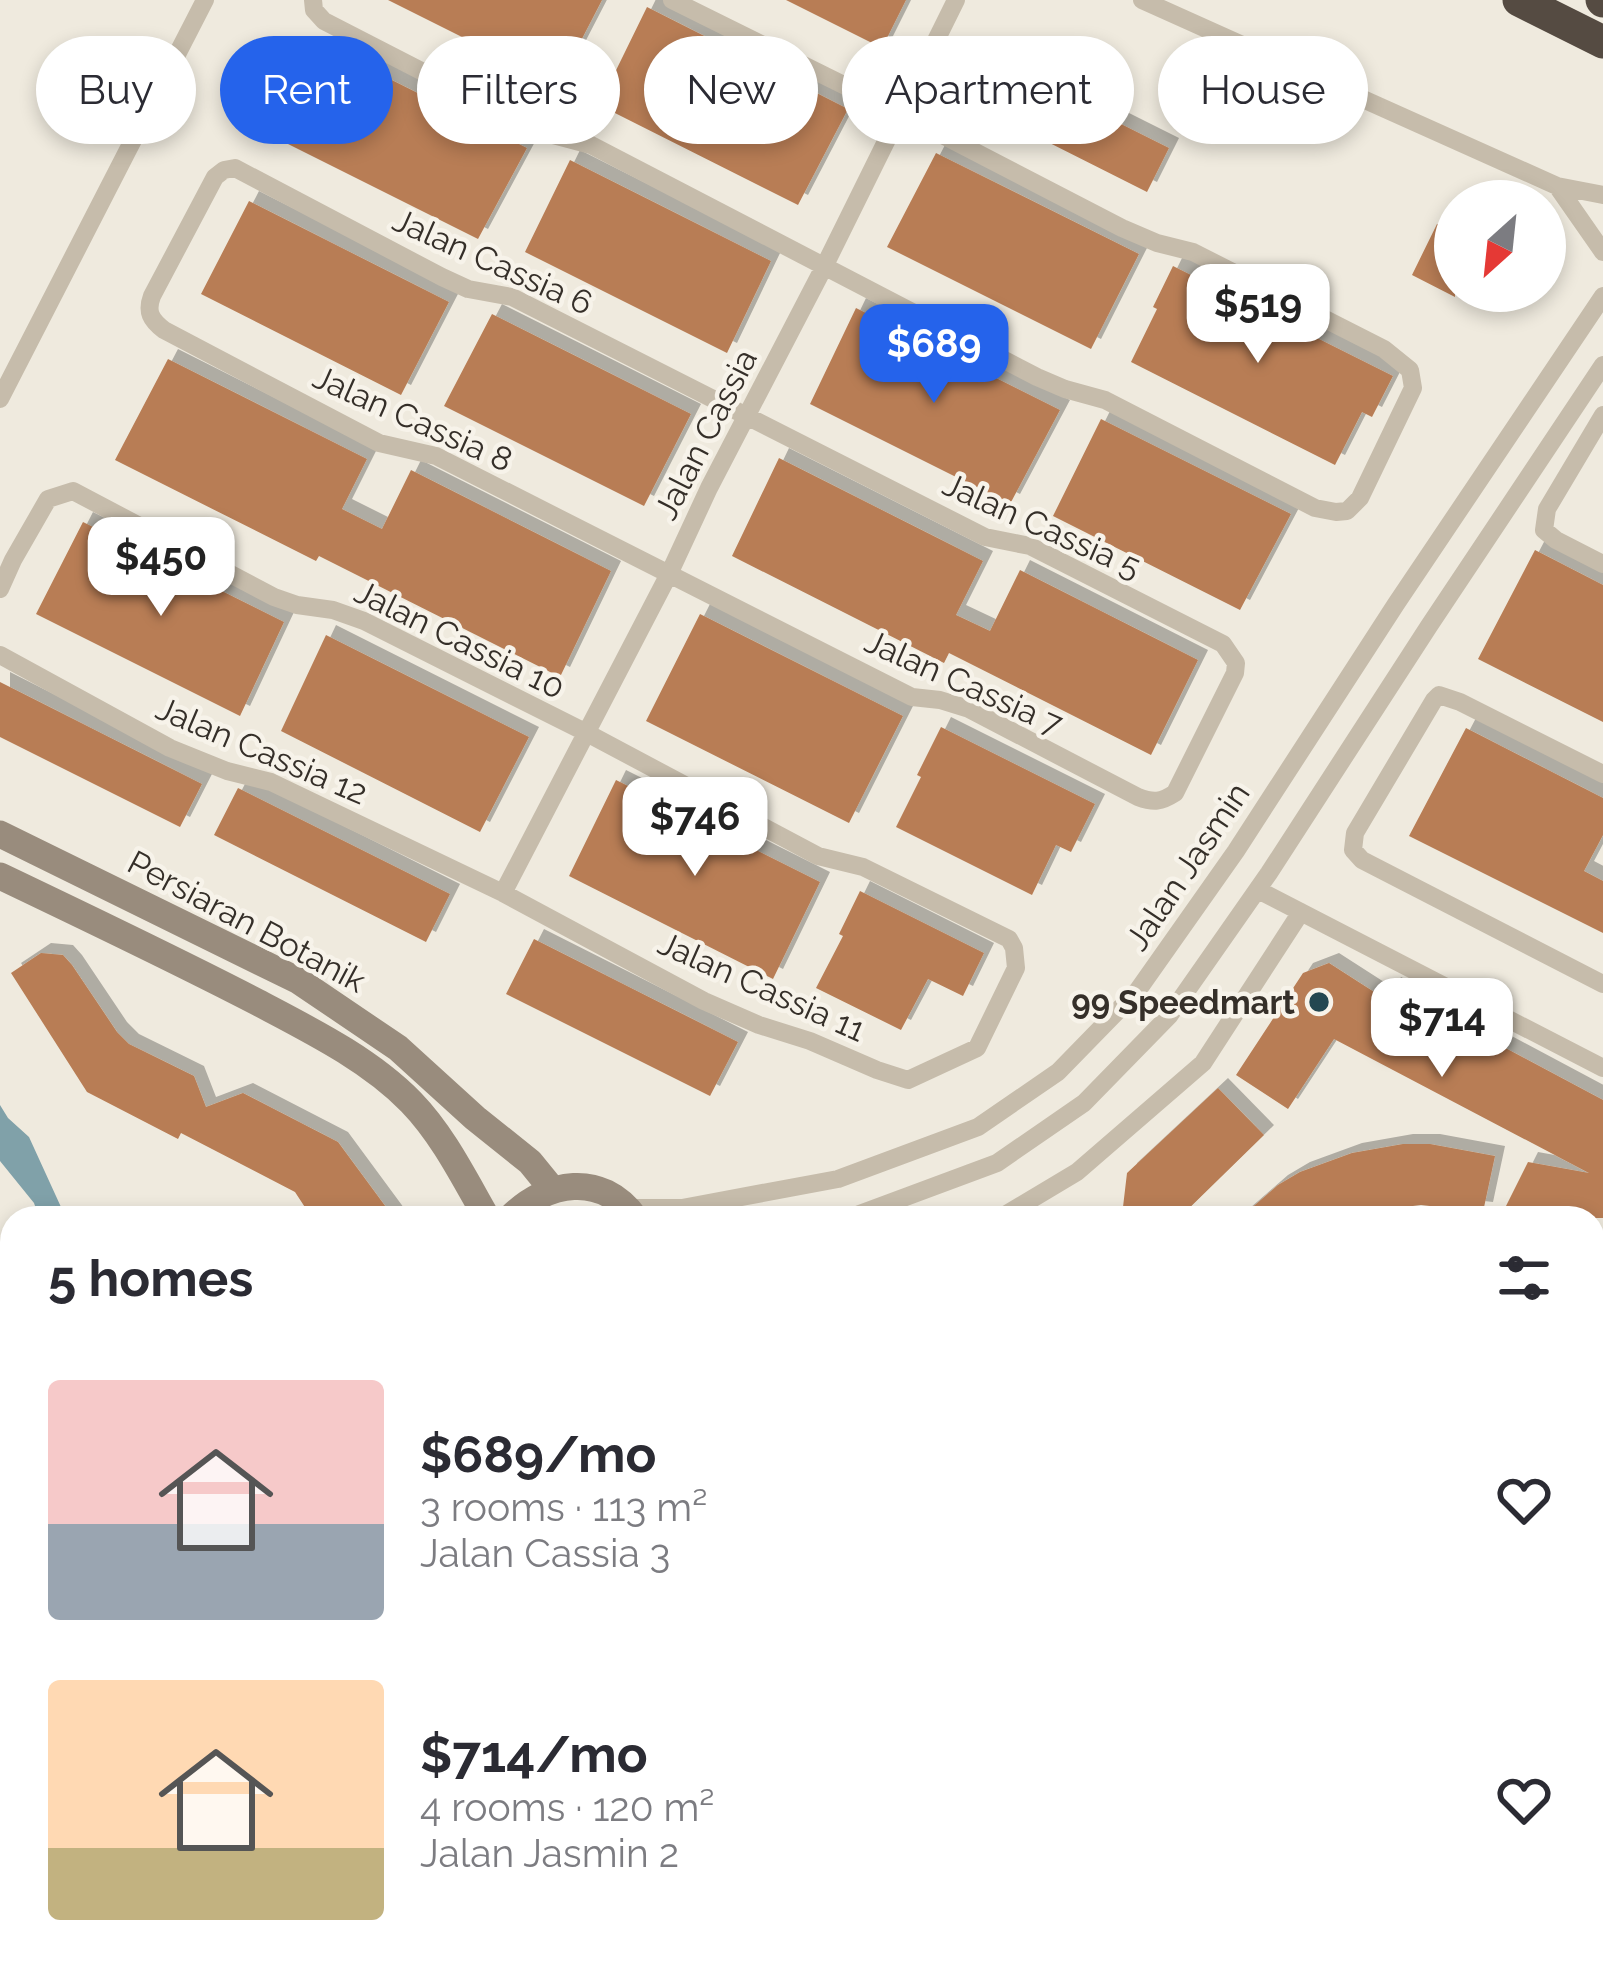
<!DOCTYPE html>
<html lang="en">
<head>
<meta charset="utf-8">
<style>
  body { margin:0; font-family:Raleway,sans-serif; background:#f2f2f3; color:#2b2b33; height:100vh; display:flex; flex-direction:column; font-size:45px; white-space:nowrap }
  * { box-sizing:border-box; margin:0 }
  p { font-size:39px; color:#7c7c81 }
  .icon { flex:none; width:66px; height:66px; fill:none; stroke:currentColor; stroke-width:2; stroke-linecap:round; stroke-linejoin:round }
  .map { position:relative; flex:1; overflow:hidden }
  .details { position:absolute; left:0px; top:1206px; width:1605px; height:771px; display:flex; flex-direction:column; background:#fff; border-radius:36px 36px 0 0; box-shadow:0 6px 18px #0003 }
  .details>* { flex:none }
  .banner { position:absolute; left:36px; top:36px; width:1533px; height:108px; display:flex; gap:24px }
  .needle { width:78px; rotate:207deg }
  .fabs { position:absolute; left:1434px; top:180px; display:grid; gap:24px }
  .fabs a { display:grid; place-items:center; width:132px; height:132px; border-radius:50%; background:#fff; box-shadow:0 6px 18px #0003; font-size:60px }
  .price { position:absolute; translate:-50% -102px; padding:0 27px; border-radius:24px; background:#fff; color:#222; font-size:39px; line-height:78px; filter:drop-shadow(0 3px 6px #0008) }
  .price::after { content:''; position:absolute; left:50%; top:72px; width:36px; height:27px; margin-left:-18px; background:inherit; clip-path:polygon(0 0,100% 0,50% 100%) }
  .price.on { background:#2563eb; color:#fff }
  ul { padding:0; list-style:none }
  li { display:flex; align-items:center; gap:36px; height:300px; padding:0 48px }
  li span { display:grid; place-items:center; flex:none; width:336px; height:240px; border-radius:12px; color:#555 }
  li>.icon { margin-inline-start:auto }
  span .icon { width:144px; height:144px; fill:#fffc; stroke-width:1 }
  li b { font-size:51px }
  h2 { display:flex; justify-content:space-between; align-items:center; height:144px; padding:0 48px; font-size:51px }
  .pill { padding:0 42px; border-radius:54px; background:#fff; box-shadow:0 6px 18px #0003; font-size:42px; line-height:108px }
  .pill.on { background:#2563eb; color:#fff }
  .map>svg:first-child { display:block }
  .green { fill:#aebd9f }
  .water { fill:#80a1a9 }
  .building { fill:#b87d54; filter:url(#shadow) }
  .lines { fill:none; stroke-linecap:round; stroke-linejoin:round }
  .minor { stroke:#c6bcab; stroke-width:18 }
  .secondary { stroke:#998c7d; stroke-width:27 }
  .motorway { stroke:#554b42; stroke-width:33 }
  .poi-dot { fill:#244751; stroke:#f7f3ea; stroke-width:4.5 }
  .labels { text-anchor:middle; stroke-width:9; stroke-linejoin:round; paint-order:stroke }
  .street-label { font-size:33px; fill:#352f29; stroke:#f7f3ea }
  .poi-label { font-size:33px; font-weight:bold; fill:#352f29; stroke:#f7f3ea; text-anchor:end }
</style>
</head>
<body>
<div class="map">
<svg width="1603" height="1975" viewBox="0 0 1603 1975">
  <defs>
    <filter id="shadow"><feDropShadow dx="10" dy="-10" stdDeviation="0" flood-color="#0004"/></filter>
  </defs>
  <rect width="100%" height="100%" fill="#efeade"/>
  <!-- green -->
  <path class="green" d="M1601,1357L1603,1358V1615L1593,1610V1358Z
    M722,1965H905L897,1975H724Z"/>
  <!-- water -->
  <path class="water" d="M0,1105L8,1118L29,1137L66,1218H39L34,1203L0,1161Z"/>
  <!-- building -->
  <path class="building" d="M388,0H602L558,85Z
    M786,0H906L882,48Z
    M647,7L848,109L798,205L599,105Z
    M324,46L527,148L478,239L278,139Z
    M985,56L1169,148L1147,192L964,100Z
    M936,153L1139,254L1091,349L887,247Z
    M570,160L771,261L727,353L525,252Z
    M249,201L449,302L401,395L201,294Z
    M1437,224L1455,233V297L1412,275Z
    M1173,266L1393,376L1372,417L1362,412L1335,465L1131,362L1157,309L1153,307Z
    M856,308L1060,410L1010,504L810,404Z
    M492,314L691,414L644,506L444,406Z
    M168,359L367,459L342,509L382,529L411,470L611,571L560,677L319,556L316,561L115,460Z
    M1101,419L1291,514L1240,610L1053,516Z
    M779,458L983,561L956,615L990,631L1020,570L1198,660L1151,755L949,653L944,663L732,556Z
    M83,522L284,622L240,716L36,614Z
    M1535,550L1603,585V722L1478,659Z
    M700,614L903,716L849,823L646,721Z
    M326,635L529,737L480,832L281,731Z
    M0,682L202,784L180,827L0,737Z
    M941,727L1095,804L1071,852L1056,845L1032,895L896,827L921,777L917,775Z
    M1466,728L1603,798V835L1584,871L1603,881V933L1409,836Z
    M616,780L820,882L773,979L569,876Z
    M238,788L450,894L426,942L214,835Z
    M860,891L984,953L963,996L928,979L901,1030L816,988L843,936L839,934Z
    M534,939L738,1042L710,1096L506,994Z
    M41,953L63,955L72,965L117,1032L129,1044L194,1076L206,1107L243,1093L338,1142L394,1218H312L295,1192L181,1133L178,1139L87,1092L11,973Z
    M1329,963L1385,999L1391,987L1603,1100V1218H1500L1528,1162L1589,1173L1334,1039L1288,1109L1236,1075L1303,973Z
    M1218,1088L1264,1135L1179,1218H1163L1123,1207L1127,1173Z
    M1403,1144H1430L1495,1156L1483,1212L1421,1205L1380,1210L1359,1218H1240L1278,1185L1300,1172L1352,1153Z"/>
  <g class="lines">
    <!-- minor -->
    <path class="minor" d="M313,0L314,10L324,21L538,131L591,145L1037,377L1065,389L1105,400L1315,508L1336,512L1347,511L1360,498L1413,388L1410,370L1384,349L1193,252L1157,243L1122,228L900,113L672,0
      M1142,0L1557,186L1603,195
      M235,168L442,277L468,289L512,297L985,537L1030,546L1223,644L1236,663L1235,673L1175,793C1161,802 1154,803 1138,797L969,709L940,700L912,697L436,456L379,443L164,330C151,320 146,312 152,296L215,177L224,170Z
      M1557,186L1603,252
      M0,399L205,0
      M1603,415L1547,509L1544,530L1556,540L1603,564
      M0,589L13,560L48,499L73,491L274,597L297,605L333,610L364,621L585,732L818,856L863,867L1009,939L1014,948L1016,968L977,1048L908,1080L877,1070L810,1041L759,1025L704,1001L503,893L271,782L227,771L170,748L0,655
      M1603,774L1460,702L1439,695L1434,700L1355,833L1353,850L1362,860L1603,984
      M1258,890L1603,1068
      M503,893L670,572L709,488L824,267L956,0
      M628,1208H682L838,1179L978,1127L1058,1072L1138,990L1236,851L1396,604L1603,296
      M849,1218L997,1163L1084,1103L1169,1016L1269,873L1429,626L1603,365
      M1000,1218L1077,1172L1203,1063L1301,912
      M1593,1290L1603,1272
      M1593,1637L1603,1642
      M1593,1849L1603,1854
      M982,1965L998,1975
      M1363,1965L1375,1975
      M917,1975L926,1965"/>
    <!-- secondary -->
    <path class="secondary" d="M0,834L299,981L398,1048L475,1118L530,1162L552,1189
      M0,876C86,917 172,958 257,1002C310,1030 369,1059 411,1102C443,1135 464,1178 487,1218
      M510,1218C547,1181 601,1171 635,1218
      M0,1948L12,1953
      M44,1965L70,1975
      M707,1965L709,1975
      M638,1975L643,1965"/>
    <!-- motorway -->
    <path class="motorway" d="M1519,0L1603,42
      M1602,0L1603,1"/>
  </g>
  <!-- markers -->
  <circle class="poi-dot" cx="1319" cy="1002" r="12"/>
  <g class="labels">
    <!-- street labels -->
    <g class="street-label">
      <text transform="translate(493 261) rotate(24)" y="12">Jalan Cassia 6</text>
      <text transform="translate(413 418) rotate(24)" y="12">Jalan Cassia 8</text>
      <text transform="translate(705 434) rotate(-63)" y="12">Jalan Cassia</text>
      <text transform="translate(1042 525) rotate(24)" y="12">Jalan Cassia 5</text>
      <text transform="translate(460 639) rotate(26)" y="12">Jalan Cassia 10</text>
      <text transform="translate(964 682) rotate(24)" y="12">Jalan Cassia 7</text>
      <text transform="translate(262 750) rotate(23)" y="12">Jalan Cassia 12</text>
      <text transform="translate(1187 866) rotate(-56)" y="12">Jalan Jasmin</text>
      <text transform="translate(247 921) rotate(28)" y="12">Persiaran Botanik</text>
      <text transform="translate(762 986) rotate(24)" y="12">Jalan Cassia 11</text>
    </g>
    <!-- poi labels -->
    <g class="poi-label">
      <text x="1295" y="1014">99 Speedmart</text>
    </g>
  </g>
</svg>
<div class="fabs">
<a><svg class="needle" viewBox="-14 -14 28 28"><path d="M0-13l5 13h-10z" fill="#e53935"/><path d="M0 13l5-13h-10z" fill="#7c7c81"/></svg></a>
</div>
<b class="price" style="left:1258px;top:366px">$519</b>
<b class="price on" style="left:934px;top:406px">$689</b>
<b class="price" style="left:161px;top:619px">$450</b>
<b class="price" style="left:695px;top:879px">$746</b>
<b class="price" style="left:1442px;top:1080px">$714</b>
<div class="banner">
<a class="pill">Buy</a>
<a class="pill on">Rent</a>
<a class="pill">Filters</a>
<a class="pill">New</a>
<a class="pill">Apartment</a>
<a class="pill">House</a>
</div>
<section class="details">
<h2>5 homes<svg class="icon" aria-label="filters" viewBox="0 0 24 24"><path d="M4 7h16M4 17h16"/><circle cx="9" cy="7" r="2"/><circle cx="15" cy="17" r="2"/></svg></h2>
<ul>
<li><span style="background:linear-gradient(#f6c9c9 60%,#9aa5b1 0)"><svg class="icon" aria-label="home" viewBox="0 0 24 24"><path d="M3 11l9-7 9 7M6 9v11h12V9"/></svg></span><div><b>$689/mo</b><p>3 rooms · 113 m²</p><p>Jalan Cassia 3</p></div><svg class="icon" aria-label="heart" viewBox="0 0 24 24"><path d="M12 20l-8-8c-3-5 5-10 8-4 3-6 11-1 8 4z"/></svg></li>
<li><span style="background:linear-gradient(#ffd9b3 70%,#c2b280 0)"><svg class="icon" aria-label="home" viewBox="0 0 24 24"><path d="M3 11l9-7 9 7M6 9v11h12V9"/></svg></span><div><b>$714/mo</b><p>4 rooms · 120 m²</p><p>Jalan Jasmin 2</p></div><svg class="icon" aria-label="heart" viewBox="0 0 24 24"><path d="M12 20l-8-8c-3-5 5-10 8-4 3-6 11-1 8 4z"/></svg></li>
</ul>
</section>
</div>
</body>
</html>
